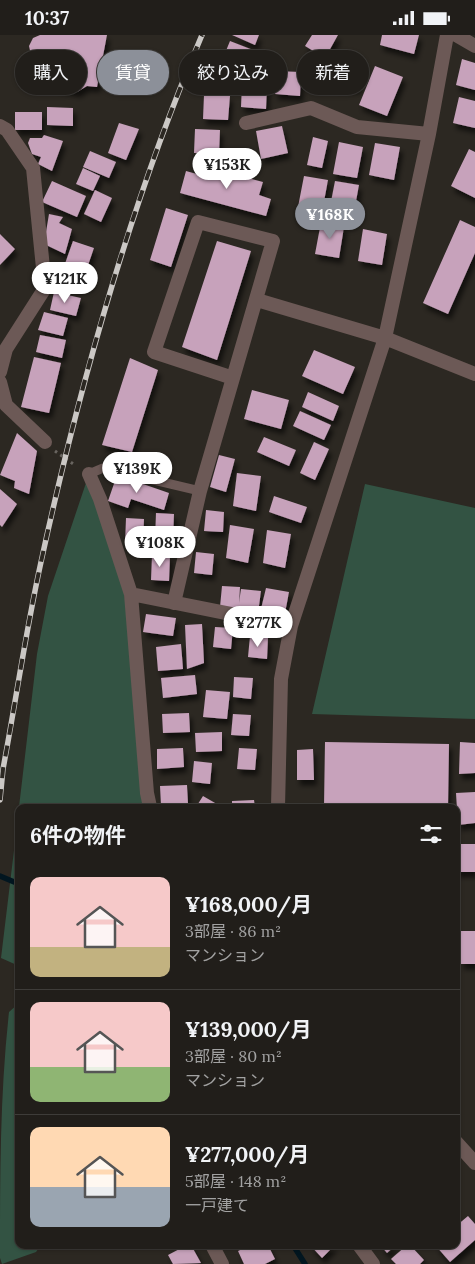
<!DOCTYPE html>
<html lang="ja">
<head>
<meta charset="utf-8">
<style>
  body { margin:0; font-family:Lora,"Noto Sans JP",serif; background:#2d2b27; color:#f1f3f6; height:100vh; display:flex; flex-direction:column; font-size:19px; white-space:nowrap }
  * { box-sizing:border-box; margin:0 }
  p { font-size:16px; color:#a2a2a2 }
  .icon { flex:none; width:28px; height:28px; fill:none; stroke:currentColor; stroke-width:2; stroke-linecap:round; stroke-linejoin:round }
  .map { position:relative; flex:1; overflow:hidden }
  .side { position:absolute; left:15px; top:769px; width:445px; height:445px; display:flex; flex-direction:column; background:#211e1a; border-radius:10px; box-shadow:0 1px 4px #0004,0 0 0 1px #3e3c39 }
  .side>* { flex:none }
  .banner { position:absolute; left:15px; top:15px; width:445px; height:45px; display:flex; gap:10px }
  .price { position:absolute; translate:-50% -42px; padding:0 11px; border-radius:18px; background:#fff; color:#222; font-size:16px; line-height:32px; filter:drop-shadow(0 1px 2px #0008) }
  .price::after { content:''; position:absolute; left:50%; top:30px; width:15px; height:11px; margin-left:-8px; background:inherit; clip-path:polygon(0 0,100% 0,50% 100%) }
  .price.on { background:#8c9099; color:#fff }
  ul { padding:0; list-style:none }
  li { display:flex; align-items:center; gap:15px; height:125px; padding:0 15px }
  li+li { border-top:1px solid #3e3c39 }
  li span { display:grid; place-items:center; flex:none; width:140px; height:100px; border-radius:10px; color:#555 }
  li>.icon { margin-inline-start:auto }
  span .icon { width:60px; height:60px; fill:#fffc; stroke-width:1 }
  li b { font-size:21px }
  h2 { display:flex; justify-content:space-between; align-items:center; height:60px; padding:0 15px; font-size:21px }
  .pill { padding:0 18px; border-radius:22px; background:#211e1a; box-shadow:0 1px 4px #0004,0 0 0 1px #3e3c39; font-size:18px; line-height:45px }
  .pill.on { background:#8c9099; color:#fff }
  .status { display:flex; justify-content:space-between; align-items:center; height:35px; padding:0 25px; background:#211e1a; direction:ltr }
  .status svg { height:14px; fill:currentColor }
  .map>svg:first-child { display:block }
  .green { fill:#335343 }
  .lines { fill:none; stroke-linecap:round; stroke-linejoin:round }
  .stream { stroke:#021620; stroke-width:5.5 }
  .building { fill:#c7a2bb; filter:url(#shadow) }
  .path { stroke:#696560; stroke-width:3; stroke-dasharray:2.5 4; stroke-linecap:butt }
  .service { stroke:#6c5956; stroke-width:9 }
  .minor { stroke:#6c5956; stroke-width:14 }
  .rail-casing { stroke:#cbc8c5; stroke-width:5.5 }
  .rail { stroke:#2c2822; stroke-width:4; stroke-dasharray:11; stroke-linecap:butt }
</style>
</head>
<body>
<div class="status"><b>10:37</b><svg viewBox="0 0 49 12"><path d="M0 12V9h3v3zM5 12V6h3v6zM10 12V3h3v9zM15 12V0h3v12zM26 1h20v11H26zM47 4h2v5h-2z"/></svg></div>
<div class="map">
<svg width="475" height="1229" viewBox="0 0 475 1229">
  <defs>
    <filter id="shadow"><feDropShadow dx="3" dy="5.5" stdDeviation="2.5" flood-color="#0009"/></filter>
  </defs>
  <rect width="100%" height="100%" fill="#2c2822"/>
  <!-- green -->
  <path class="green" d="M89,439L124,554L146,772H19L37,619L48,561Z
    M365,449L475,473V684L312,679Z
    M19,774V931L1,923Z
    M19,968V1210H41L36,1217L2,1229L0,1223C0,1140 0,1058 9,977Z"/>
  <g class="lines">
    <!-- stream -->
    <path class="stream" d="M0,841L19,849
      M293,1210L305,1229"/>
  </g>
  <!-- building -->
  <path class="building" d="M40,0H107L97,52L87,51L77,57L41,47L42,42L32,39L35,25L31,20L29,11L33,3Z
    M232,0H259L255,10Z
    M312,0H338L325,23L305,11Z
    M382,0H419L414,19L380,10Z
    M230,6L253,15L244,37L221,28Z
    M462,24L475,28V55L456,50Z
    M334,28L359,29L358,53L333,51Z
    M375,31L403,42L387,81L359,70Z
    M276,36L301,37L300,61L275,59Z
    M242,49L267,50L266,74L241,72Z
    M204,60L230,61L228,85L203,84Z
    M459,62L475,66V93L453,88Z
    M47,72L73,73V91L47,90Z
    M15,77H42V95H15Z
    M119,88L139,94L126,125L108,118Z
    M282,91L288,118L261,124L256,96Z
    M195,94L220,95L219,119L194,118Z
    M44,100L63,106L52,136L38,129L41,122L32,119L28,108L30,103H42Z
    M313,102L328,106L322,133L307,130Z
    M339,107L363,112L357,143L333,139Z
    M375,108L400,112L394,145L369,140Z
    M469,114L475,117V163L451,151Z
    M90,116L116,127L109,143L83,132Z
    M207,132L263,147L259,160L271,164L266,181L180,158L186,136L204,141Z
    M83,133L100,141L93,156L76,149Z
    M304,141L328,145L322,177L298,172Z
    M52,146L86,161L77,182L42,167Z
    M335,146L359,150L353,182L329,177Z
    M95,155L112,163L101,187L84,179Z
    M166,173L188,180L171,232L150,225Z
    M49,179L63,182L59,188L72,194L65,219L44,209Z
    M460,185L475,192V218L448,279L423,268Z
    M321,187L344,192L339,223L315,219Z
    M363,194L387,199L382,230L358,226Z
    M0,199L15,214L0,230Z
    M73,206L94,213L87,233L80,231L75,245L61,240Z
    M217,206L251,216L217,325L182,312Z
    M54,257L81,263L76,281L50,275Z
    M44,277L68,283L63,301L38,295Z
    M40,300L66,305L62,323L36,317Z
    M314,315L355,332L343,359L302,341Z
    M34,322L61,328L49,378L21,372Z
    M130,323L158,335L132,417L102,410Z
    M252,355L289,365L281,394L244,384Z
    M308,357L339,371L333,386L302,372Z
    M300,376L331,390L324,405L293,391Z
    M17,398L37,416L29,459L14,453L15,446L0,440Z
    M264,402L296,415L289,431L257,417Z
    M314,407L329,414L315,445L300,438Z
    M219,420L235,424L226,457L210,452Z
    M237,438L261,441L256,476L233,471Z
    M117,440L169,458L164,475L131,464L128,473L108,466Z
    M0,454L17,469L2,492L0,490Z
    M274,461L307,472L301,488L269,477Z
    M206,475L224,477L223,497L204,496Z
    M156,478L174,479L173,504H155Z
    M126,483L144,484L143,510L125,509Z
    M230,490L254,494L248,528L226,523Z
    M267,495L291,499L285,533L263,528Z
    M196,517L214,519L212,540L194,538Z
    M152,520L170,521L169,546L151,545Z
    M222,551L240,552L239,568L241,554L261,556L258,578L220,572Z
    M266,553L289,557L285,578L261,574Z
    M146,579L176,583L173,601L143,597Z
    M202,589L204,628L187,634L185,590Z
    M215,592L233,593L231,614L213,612Z
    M250,601L268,603L267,624L248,622Z
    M181,609L183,634L158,636L156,612Z
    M195,640L197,659L163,663L161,643Z
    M234,642L253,643L251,664L233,662Z
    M206,655L230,657L227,684L203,682Z
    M189,678L190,697L163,698L162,679Z
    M233,679L251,680L249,701L231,700Z
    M222,697V716L196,717L195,698Z
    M325,707L449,709L448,772H324Z
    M460,707L475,708V738L459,739Z
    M183,713L184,732L157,734V714Z
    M239,713L257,714L255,735L237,734Z
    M313,714L314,745H297V715Z
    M194,726L212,728L210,749L192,747Z
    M187,750L188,769L161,770L160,751Z
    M475,757V788L458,790L456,758Z
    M203,761L222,772H196Z
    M254,765L255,772H232V766Z
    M456,809H475V837H456Z
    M461,896H475V929H461Z
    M468,1181L475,1189V1205L450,1227L435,1210H456V1191Z
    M187,1210H191L201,1228L173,1229L168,1220Z
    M251,1210H268L275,1224L265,1229H244L238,1216Z
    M310,1210H335L322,1223Z
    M380,1210H396L387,1218Z
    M407,1210H410L424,1225L420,1229H396L391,1224Z"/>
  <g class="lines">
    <!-- path -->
    <path class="path" d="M55,416L76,431"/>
    <!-- service -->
    <path class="service" d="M89,439L103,433L200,456"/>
    <!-- minor -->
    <path class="minor" d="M456,0L475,11
      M246,88L311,73L357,92L429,99
      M0,91L7,95L33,133L45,253L6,314L0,337
      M257,265L385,303L475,339
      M0,347L6,370L45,407
      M89,439L100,464L131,559L147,758L150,772
      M131,559L291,591
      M174,568L200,456L273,206L198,187L154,317L233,343
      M278,772L281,644L291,591L385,303L429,99L447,0
      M456,1107L475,1128
      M212,1210L222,1229
      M359,1210L373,1229"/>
    <defs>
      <path id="rail" d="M0,765L3,734C16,665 26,595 41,527C80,348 130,169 202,0"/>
    </defs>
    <!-- rail casing -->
    <use href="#rail" class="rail-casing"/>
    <!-- rail -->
    <use href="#rail" class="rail"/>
  </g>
</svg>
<b class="price" style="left:227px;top:155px">¥153K</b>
<b class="price on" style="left:330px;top:205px">¥168K</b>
<b class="price" style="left:65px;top:269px">¥121K</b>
<b class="price" style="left:137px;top:459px">¥139K</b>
<b class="price" style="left:160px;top:533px">¥108K</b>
<b class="price" style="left:258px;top:613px">¥277K</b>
<div class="banner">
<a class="pill">購入</a>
<a class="pill on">賃貸</a>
<a class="pill">絞り込み</a>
<a class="pill">新着</a>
</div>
<section class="side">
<h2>6件の物件<svg class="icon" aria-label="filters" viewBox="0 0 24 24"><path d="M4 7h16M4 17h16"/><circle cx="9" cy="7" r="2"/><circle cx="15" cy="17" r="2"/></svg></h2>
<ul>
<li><span style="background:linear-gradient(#f6c9c9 70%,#c2b280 0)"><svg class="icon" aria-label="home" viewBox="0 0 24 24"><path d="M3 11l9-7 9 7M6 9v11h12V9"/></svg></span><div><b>¥168,000/月</b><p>3部屋 · 86 m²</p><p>マンション</p></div></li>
<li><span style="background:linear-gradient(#f6c9c9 65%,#8fb573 0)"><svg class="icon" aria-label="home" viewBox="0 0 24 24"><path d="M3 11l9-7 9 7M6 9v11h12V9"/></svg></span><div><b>¥139,000/月</b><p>3部屋 · 80 m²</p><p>マンション</p></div></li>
<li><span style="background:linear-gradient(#ffd9b3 60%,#9aa5b1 0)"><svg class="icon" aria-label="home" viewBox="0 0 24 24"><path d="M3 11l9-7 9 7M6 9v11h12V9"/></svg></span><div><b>¥277,000/月</b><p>5部屋 · 148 m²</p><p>一戸建て</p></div></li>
</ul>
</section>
</div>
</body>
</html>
